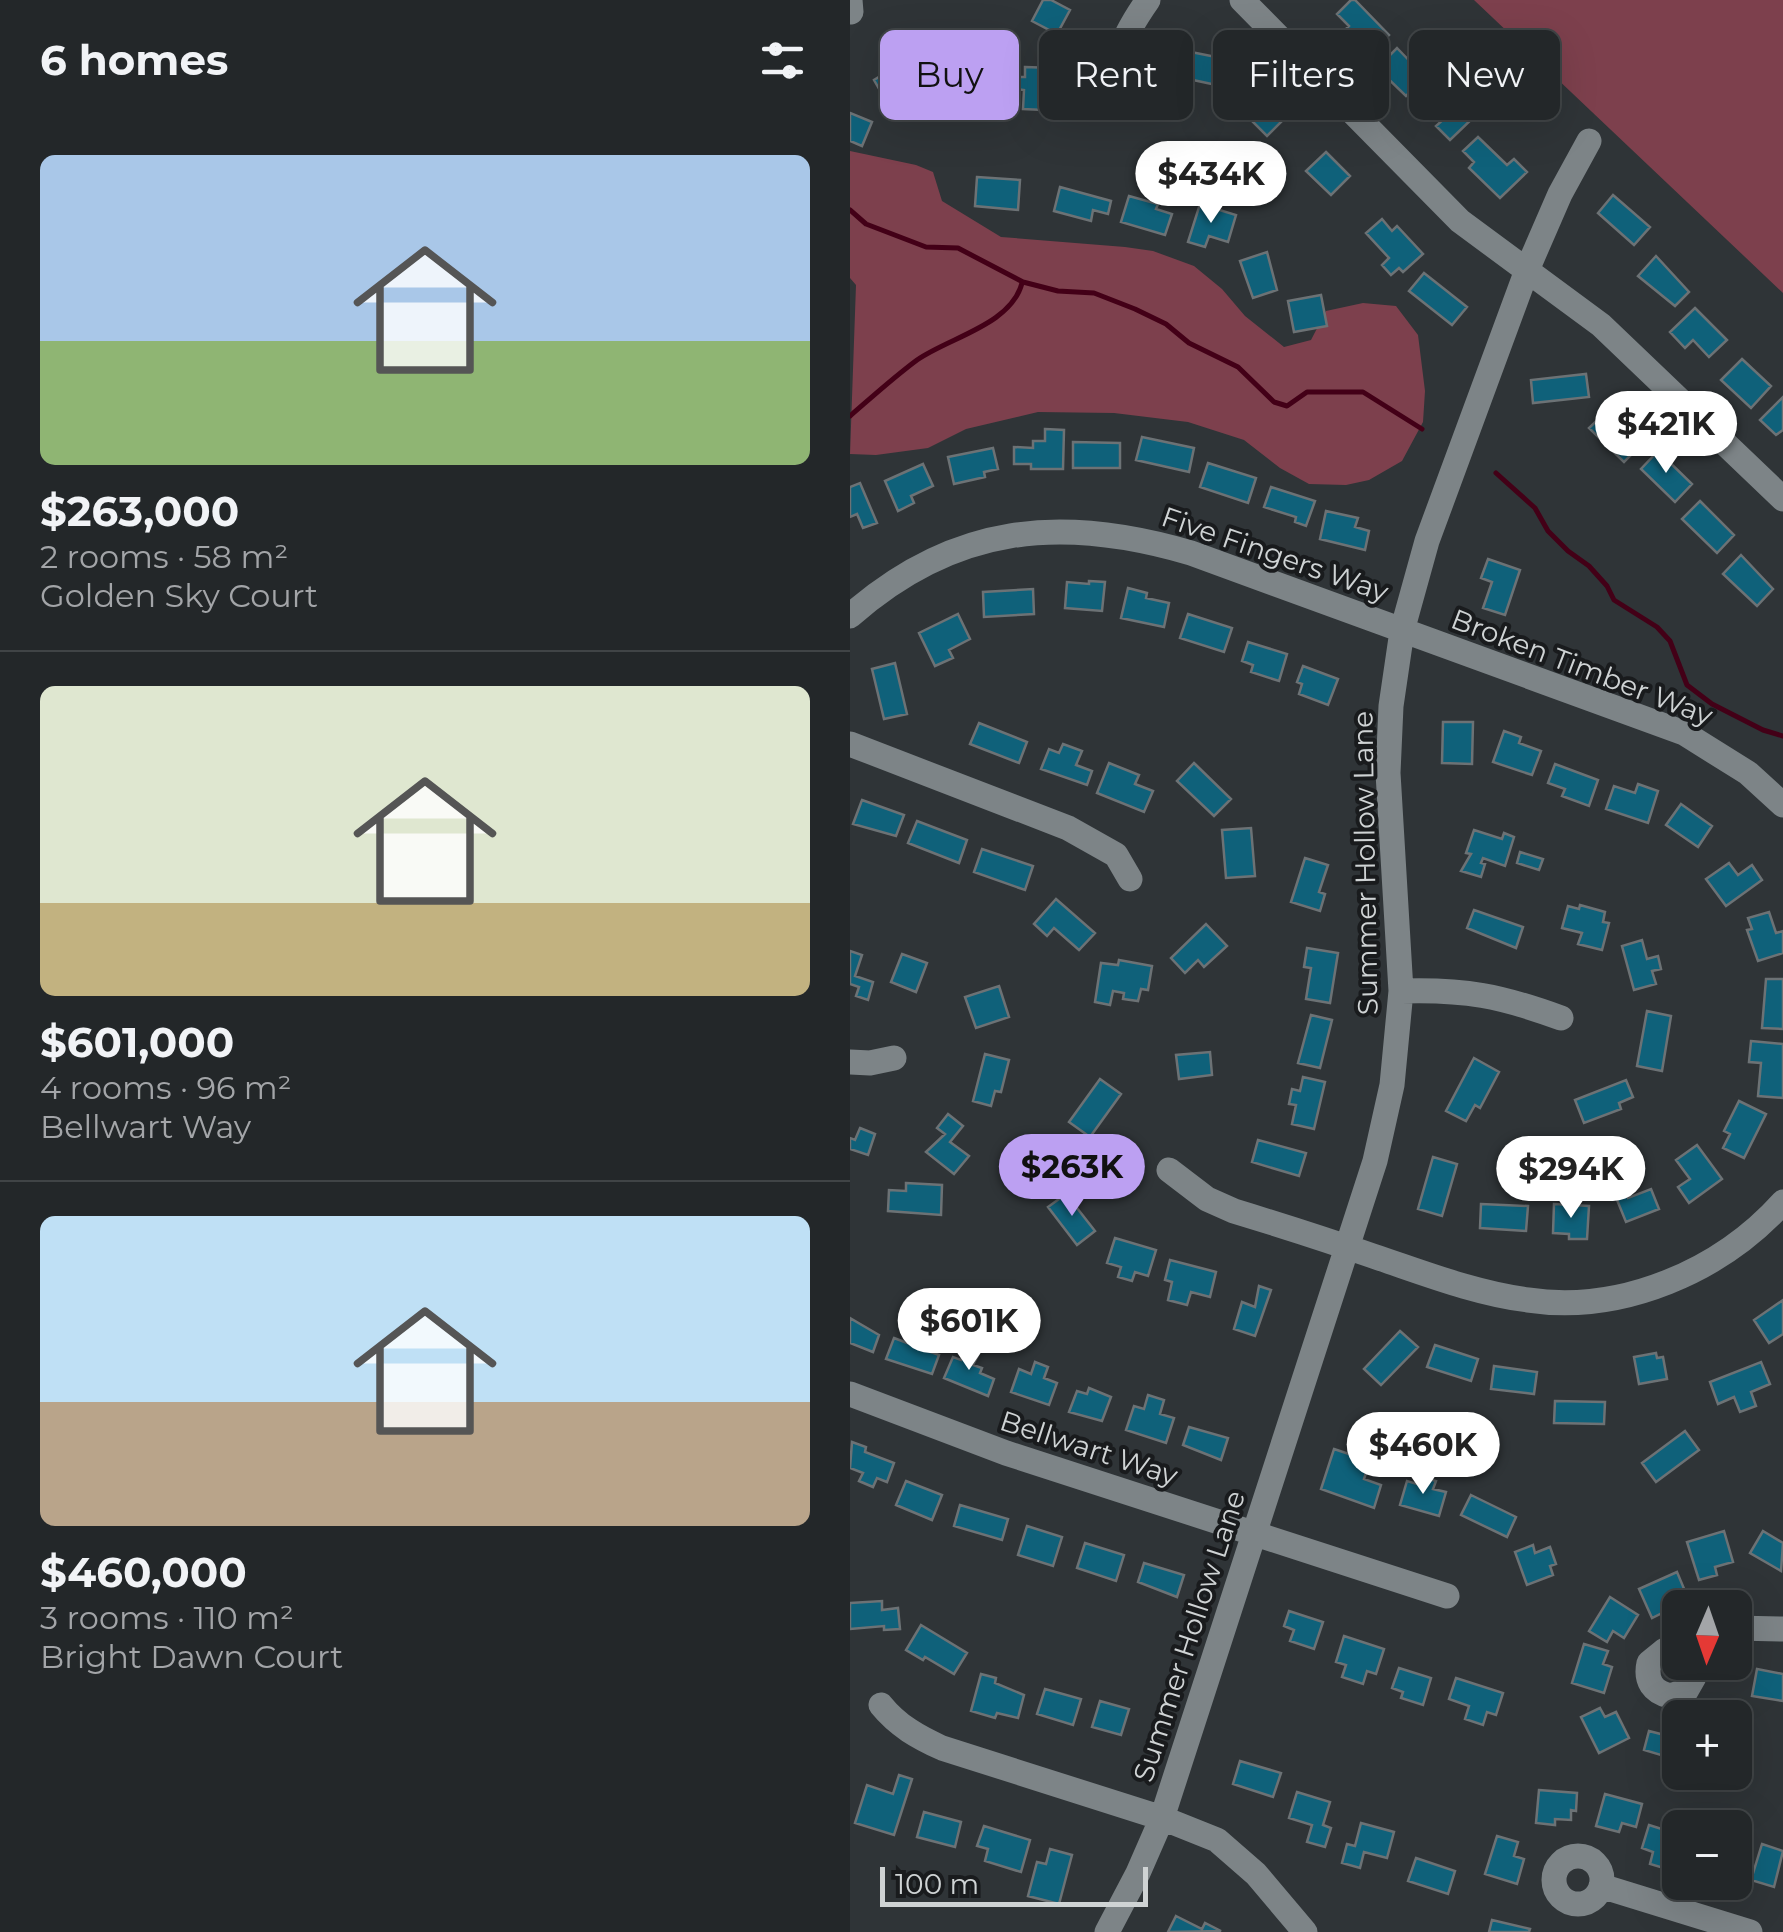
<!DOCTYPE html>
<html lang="en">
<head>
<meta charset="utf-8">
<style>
  body { margin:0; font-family:Montserrat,sans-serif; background:#2b2f31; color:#f1f3f6; height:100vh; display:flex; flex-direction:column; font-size:38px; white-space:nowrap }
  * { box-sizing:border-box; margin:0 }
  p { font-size:32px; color:#a3a5a8 }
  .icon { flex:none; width:55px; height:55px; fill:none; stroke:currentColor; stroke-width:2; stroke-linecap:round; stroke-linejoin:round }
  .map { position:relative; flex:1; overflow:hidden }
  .side { display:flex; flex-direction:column; background:#232729; width:850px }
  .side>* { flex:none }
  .hud { position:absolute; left:30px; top:30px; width:752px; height:90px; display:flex; gap:20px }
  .needle { width:65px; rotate:182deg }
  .buttons { position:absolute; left:812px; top:1590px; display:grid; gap:20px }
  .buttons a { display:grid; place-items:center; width:90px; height:90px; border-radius:15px; background:#232729; box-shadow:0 10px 40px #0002,0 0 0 2px #404446; font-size:50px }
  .scale { position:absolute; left:30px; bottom:25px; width:268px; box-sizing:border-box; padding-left:10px; border:5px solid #cfd3d4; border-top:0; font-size:28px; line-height:35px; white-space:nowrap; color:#cfd3d4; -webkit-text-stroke:8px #191b1d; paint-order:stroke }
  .price { position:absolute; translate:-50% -85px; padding:0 22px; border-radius:35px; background:#fff; color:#222; font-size:32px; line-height:65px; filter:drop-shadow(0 2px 5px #0008) }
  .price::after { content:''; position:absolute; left:50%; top:60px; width:30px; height:22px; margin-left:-15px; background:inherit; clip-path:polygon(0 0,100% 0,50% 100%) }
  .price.active { background:#bca0f2; color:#111 }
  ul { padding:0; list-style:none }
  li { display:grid; align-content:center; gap:20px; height:530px; padding:0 40px }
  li+li { border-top:2px solid #404446 }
  li span { display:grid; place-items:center; height:310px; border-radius:15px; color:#555 }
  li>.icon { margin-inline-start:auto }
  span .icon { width:180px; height:180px; fill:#fffc; stroke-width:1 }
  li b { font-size:42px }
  h2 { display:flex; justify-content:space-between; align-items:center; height:120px; padding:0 40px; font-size:42px }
  .pill { padding:0 35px; border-radius:15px; background:#232729; box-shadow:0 10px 40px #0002,0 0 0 2px #404446; font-size:35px; line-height:90px }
  .pill.active { background:#bca0f2; color:#111 }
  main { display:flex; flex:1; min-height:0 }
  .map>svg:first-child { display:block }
  .green { fill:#7d404d }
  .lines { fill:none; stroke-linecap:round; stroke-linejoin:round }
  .stream { stroke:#430017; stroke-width:5 }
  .building { fill:#0f617a; stroke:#6c7275; stroke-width:2.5 }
  .minor { stroke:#7d8487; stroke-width:25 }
  .labels { text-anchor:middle; stroke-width:8; stroke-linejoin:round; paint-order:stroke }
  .street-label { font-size:28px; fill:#cfd3d4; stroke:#191b1d }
</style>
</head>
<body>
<main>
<section class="side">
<h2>6 homes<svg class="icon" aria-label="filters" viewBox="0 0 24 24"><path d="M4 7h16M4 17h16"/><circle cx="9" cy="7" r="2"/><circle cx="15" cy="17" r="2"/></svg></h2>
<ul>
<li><span style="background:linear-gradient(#a9c7e8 60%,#8fb573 0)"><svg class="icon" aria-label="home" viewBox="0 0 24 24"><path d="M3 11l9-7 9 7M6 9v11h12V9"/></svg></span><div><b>$263,000</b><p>2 rooms · 58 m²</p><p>Golden Sky Court</p></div></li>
<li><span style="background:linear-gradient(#dfe7d0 70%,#c2b280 0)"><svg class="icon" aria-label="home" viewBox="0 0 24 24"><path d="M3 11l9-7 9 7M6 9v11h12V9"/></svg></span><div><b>$601,000</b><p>4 rooms · 96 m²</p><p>Bellwart Way</p></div></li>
<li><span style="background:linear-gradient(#bfe0f5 60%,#b9a48a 0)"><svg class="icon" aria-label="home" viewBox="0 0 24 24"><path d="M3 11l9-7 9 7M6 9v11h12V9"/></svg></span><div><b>$460,000</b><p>3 rooms · 110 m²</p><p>Bright Dawn Court</p></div></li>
</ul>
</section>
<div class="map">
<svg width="933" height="1932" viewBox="0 0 933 1932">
  <rect width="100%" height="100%" fill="#2f3437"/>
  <!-- green -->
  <path class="green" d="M624,0H933V293Z
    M0,151L66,165L83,172L92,201L151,237L275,247L303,251L344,266L372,289L395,316L434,347L461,340L476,311L513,303L546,306L568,335L575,391L573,422L552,461L519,480L496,485L459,484L430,468L394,440L338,422L264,413L188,412L116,429L78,448L26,455L0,454L6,285L0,278Z"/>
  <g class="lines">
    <!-- stream -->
    <path class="stream" d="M0,210L16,224L76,247L108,248L173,282L208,291L244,293L285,309L316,324L339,343L388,367L424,402L437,406L457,392H513L572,429
      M0,416C22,397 44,377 67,360C100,337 161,325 172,283
      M646,473L685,508L698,531L718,551L739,566L757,586L764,600L807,627L820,641L837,685L862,704L913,730L933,736"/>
  </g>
  <!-- building -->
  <path class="building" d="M193,0H201L220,10L207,34L182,21Z
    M501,0H505L539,35L520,54L496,29L499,26L487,14Z
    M321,48L376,59L371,86L315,74Z
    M547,48L575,77L556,96L527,68Z
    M67,54L87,86L62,101L55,89L36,101L24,80Z
    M175,67L203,68L201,95H195L194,110L173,109L174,90L166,89V77H175Z
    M397,80L435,118L417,136L379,98Z
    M595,84L625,116L600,140L586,126L595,118L578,100Z
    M0,113L22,122L12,146L0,141Z
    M628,137L657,165L664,159L677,172L650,198L619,168L624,162L613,151Z
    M476,152L500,176L481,195L456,171Z
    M127,177L170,180L168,210L125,206Z
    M210,187L261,201L258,214L243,210L241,221L204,211Z
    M763,195L800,227L784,245L748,213Z
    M279,196L308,204L306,209L322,214L315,235L271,222Z
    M350,204L386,215L378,242L359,236L355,247L338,242Z
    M532,219L542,231L547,226L573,254L553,272L549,268L541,275L532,265L539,258L516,233Z
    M417,252L427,290L403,298L390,261Z
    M806,256L839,292L825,306L788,276Z
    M574,273L617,307L602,325L559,291Z
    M471,295L477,326L444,332L438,301Z
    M845,308L877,340L859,357L843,340L835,348L820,332Z
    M892,359L921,386L901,408L871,380Z
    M736,374L739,397L683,403L681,380Z
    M933,397V430L926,435L910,420Z
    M758,410L792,444L774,462L739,428Z
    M195,429L214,430L213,469H181V464H164V447L183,448V441H195Z
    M292,437L344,448L339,472L286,460Z
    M223,442L270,443V468H223Z
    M143,448L148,469L134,472L135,477L104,484L98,457Z
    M808,451L842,484L825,502L791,469Z
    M358,463L406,478L398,503L350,487Z
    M73,464L83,486L61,496L64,503L48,511L35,481Z
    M10,483L27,523L13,528L7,514L0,517V487Z
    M421,487L465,501L456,526L445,522L446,517L414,507Z
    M850,501L884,535L867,553L832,519Z
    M476,511L508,518L505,527L519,531L515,550L470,539Z
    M891,555L923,589L907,606L873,574Z
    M638,559L670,570L655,615L633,608L642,582L631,578Z
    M239,581L255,582L252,611L215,608L217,582L239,584Z
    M278,588L297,593L296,598L319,603L314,627L271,618Z
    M183,589L184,614L134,617L133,592Z
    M108,614L120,639L99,650L103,658L85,666L69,633Z
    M338,614L382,628L374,652L330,638Z
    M398,642L437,654L429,681L401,672L403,665L392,661Z
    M45,663L57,714L34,719L22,669Z
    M453,666L488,679L478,705L449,694L452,684L447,682Z
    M593,722H623L622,764L592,763Z
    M129,723L177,742L169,763L120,744Z
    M654,731L671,737L669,743L691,751L682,775L643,762Z
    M213,744L232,751L226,765L242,771L237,785L191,769L199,749L209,753Z
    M259,763L289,775L285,784L303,791L294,812L247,793Z
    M344,763L381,799L364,816L327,781Z
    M705,764L748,780L739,806L712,796L715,789L698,783Z
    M788,784L808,791L798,823L756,809L764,786L785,793Z
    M12,800L54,815L46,836L3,824Z
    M831,804L862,826L848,847L816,825Z
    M67,821L117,840L109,863L58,843Z
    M401,828L405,876L376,878L372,830Z
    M624,830L652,839L654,833L664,837L655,866L633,858L631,863L635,864L631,877L611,871L621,854L616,853Z
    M132,849L183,866L175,890L124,872Z
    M670,852L693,859L689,870L667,863Z
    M455,858L478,865L469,892L475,894L470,911L441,902Z
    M879,863L888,875L902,865L912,880L876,906L856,879Z
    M206,899L245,933L229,950L204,928L197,936L184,924Z
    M730,905L755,912L753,922L759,923L752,950L728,944L732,933L712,928L718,906L729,909Z
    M624,910L673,927L666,948L617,928Z
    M919,912L926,933L933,931V953L908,961L897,930L902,929L898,918Z
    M356,924L377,946L354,967L348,960L335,973L321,958Z
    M792,940L797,959L808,956L811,969L802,971L806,984L784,990L772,946Z
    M457,948L488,953L480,1003L456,999L461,968L454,967Z
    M0,951L12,955L5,976L23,982L18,1000L6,996L9,987L0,984Z
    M52,954L77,963L66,992L41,982Z
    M269,960L302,966L298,990L291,989L288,1001L273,999L274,993L263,991L260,1005L245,1002L251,963L268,965Z
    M916,979H933V1029L912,1028Z
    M149,986L159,1017L126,1028L115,997Z
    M797,1011L821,1016L812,1071L787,1066Z
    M461,1015L482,1020L470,1068L448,1063Z
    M901,1041L933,1044V1098L908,1096L911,1063L899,1062Z
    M360,1052L362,1075L329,1079L326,1055Z
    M135,1054L159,1060L151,1092L145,1091L141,1106L123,1101Z
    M624,1058L649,1072L630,1108L625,1105L616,1121L596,1111Z
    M453,1077L475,1082L464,1129L442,1124L446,1105L439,1104L442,1089L450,1091Z
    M250,1079L271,1094L240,1137L219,1122Z
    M776,1080L783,1097L769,1103L771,1109L734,1123L725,1100Z
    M889,1101L916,1114L894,1158L873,1148L880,1134L874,1131Z
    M98,1114L113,1126L100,1142L119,1156L104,1174L76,1152L95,1134L87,1128Z
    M10,1128L25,1134L18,1155L0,1149V1138L5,1140Z
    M408,1140L456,1153L449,1176L402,1162Z
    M847,1145L872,1179L839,1203L828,1187L840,1179L826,1160Z
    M583,1157L607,1164L592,1216L568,1209Z
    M56,1183L92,1185L91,1215L38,1211L39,1190L56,1191Z
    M801,1189L809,1209L776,1222L765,1195L775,1191L778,1198Z
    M216,1194L245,1231L227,1245L198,1207Z
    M631,1204L678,1206L676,1231L630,1228Z
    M704,1204L739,1206L737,1239H719V1234L703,1233Z
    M265,1238L306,1250L298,1276L285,1272L282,1281L268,1277L271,1267L257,1263Z
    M320,1260L366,1272L360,1297L341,1292L337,1305L318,1300L322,1282L315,1280Z
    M409,1286L421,1290L405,1336L384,1329L392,1302L405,1307Z
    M933,1300V1334L919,1343L904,1320Z
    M0,1318L29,1335L23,1352L0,1343Z
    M550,1331L568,1347L531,1385L514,1369Z
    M44,1338L89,1355L82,1374L36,1359Z
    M585,1345L628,1359L621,1381L577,1367Z
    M116,1347L129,1353L123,1365L132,1368L130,1373L144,1379L138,1396L94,1378L103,1357L111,1360Z
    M806,1353L807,1358L813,1357L817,1379L789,1384L784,1357Z
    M185,1362L198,1367L194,1378L207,1383L199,1405L161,1392L169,1369L181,1374Z
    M911,1362L920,1384L901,1392L906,1406L890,1412L884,1397L868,1404L860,1382Z
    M644,1366L687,1372L684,1394L641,1389Z
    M239,1388L261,1397L252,1421L219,1412L227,1391L237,1394Z
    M298,1395L314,1400L310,1414L324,1418L316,1443L276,1430L284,1406L294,1409Z
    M705,1401L755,1402L754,1424L704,1423Z
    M339,1427L378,1438L371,1460L333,1445Z
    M835,1431L849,1450L806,1482L792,1463Z
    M2,1442L16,1447L15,1452L44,1463L37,1482L27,1478L23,1487L9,1481L13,1473L0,1468Z
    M484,1449L520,1461L514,1479L531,1485L524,1508L471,1489Z
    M569,1476L586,1481L583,1489L596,1492L589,1516L550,1505L557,1481L567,1484Z
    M56,1481L92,1495L82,1520L46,1505Z
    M621,1495L666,1517L657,1537L611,1515Z
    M110,1505L158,1519L152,1540L104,1526Z
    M177,1526L212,1537L203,1566L168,1555Z
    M874,1531L883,1562L865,1567L867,1575L849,1580L837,1542Z
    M913,1531L933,1543L931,1571L900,1553Z
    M235,1543L274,1555L266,1581L227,1568Z
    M683,1545L685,1553L700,1547L706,1564L700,1566L703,1575L677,1585L665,1552Z
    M294,1563L334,1575L327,1597L288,1582Z
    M827,1572L835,1591L817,1599L822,1608L802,1618L789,1589Z
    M760,1597L788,1615L774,1638L763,1631L757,1642L739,1631Z
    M32,1601V1610L48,1608L50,1629L34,1630V1626L0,1629V1603Z
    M439,1611L473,1622L464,1649L440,1641L444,1630L434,1626Z
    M71,1625L117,1653L104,1674L75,1657L73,1660L56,1650Z
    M494,1636L534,1649L526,1674L517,1671L513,1684L492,1677L496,1665L486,1662Z
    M734,1644L758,1651L753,1664L762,1667L754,1693L722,1683Z
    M549,1668L581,1678L573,1705L551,1698L553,1692L542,1688Z
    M907,1669L933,1674V1701L902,1696Z
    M131,1674L146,1678L145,1683L174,1695L168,1718L147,1713L145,1718L121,1711Z
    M606,1678L653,1693L646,1715L637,1712L633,1725L615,1719L619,1706L599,1699Z
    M195,1689L231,1699L223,1725L187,1714Z
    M250,1701L279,1709L271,1735L242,1727Z
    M750,1708L755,1717L766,1712L779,1738L749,1753L731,1717Z
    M799,1731L826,1738L821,1758L794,1750Z
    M390,1761L431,1773L423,1797L383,1784Z
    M49,1775L62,1779L44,1835L5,1823L17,1785L43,1794Z
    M689,1790L727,1793L726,1811L721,1810V1820L705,1819V1825L686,1823Z
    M447,1792L480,1802L473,1825L481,1828L475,1847L457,1842L462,1825L439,1818Z
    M755,1794L792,1804L786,1827L772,1823L769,1832L746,1826Z
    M74,1812L111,1822L105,1847L67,1837Z
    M511,1823L544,1832L537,1858L514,1852L510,1868L492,1863L497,1844L505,1846Z
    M799,1825L828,1834L817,1869L800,1864L803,1852L792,1848Z
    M134,1826L180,1840L171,1872L135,1861L138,1849L127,1846Z
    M647,1836L668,1842L664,1856L674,1859L667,1884L635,1874Z
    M912,1844L933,1851L924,1887L901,1880Z
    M200,1849L222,1855L209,1904L178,1896L187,1862L196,1864Z
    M566,1858L605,1871L598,1894L558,1881Z
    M326,1916L352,1929L355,1923L371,1931L318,1932Z
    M642,1920L680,1929L679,1932H639Z"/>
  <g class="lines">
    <!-- minor -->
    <path class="minor" d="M0,0L1,12
      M392,0L610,221L751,325L933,499
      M267,108C263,59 270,40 298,0
      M0,616C104,524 212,515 341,553L834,733L898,773L933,805
      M0,744L218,828L266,855L280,879
      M551,991C615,989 651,996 711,1018
      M0,1062L20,1063L44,1058
      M319,1170L357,1199L384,1211C430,1225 477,1240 523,1256C574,1273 624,1293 678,1300C772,1314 871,1271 933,1202
      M0,1394L156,1453L597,1596
      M885,1628L933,1629
      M830,1651L815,1650L799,1663C795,1681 803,1692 820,1696L836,1691L844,1677L842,1662
      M31,1705C48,1726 68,1737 92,1748L312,1818L367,1840L406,1874L455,1932
      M704 1880a24 24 0 1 1 48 0a24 24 0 1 1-48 0Z
      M751,1886L900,1932
      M257,1932L288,1873L312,1818L525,1161L542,1085L551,991L538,773L541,706L552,631L577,541L677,270L710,194L739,141"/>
  </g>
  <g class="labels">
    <!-- street labels -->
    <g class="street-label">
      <text transform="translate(425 554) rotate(19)" y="10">Five Fingers Way</text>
      <text transform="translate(732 667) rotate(21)" y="10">Broken Timber Way</text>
      <text transform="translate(515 863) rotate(-91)" y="10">Summer Hollow Lane</text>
      <text transform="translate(239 1448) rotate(18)" y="10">Bellwart Way</text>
      <text transform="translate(339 1636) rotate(-72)" y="10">Summer Hollow Lane</text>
    </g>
  </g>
</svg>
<div class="buttons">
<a><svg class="needle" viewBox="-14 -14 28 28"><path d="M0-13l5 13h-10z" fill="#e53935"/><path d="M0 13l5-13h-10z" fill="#a3a5a8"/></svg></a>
<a>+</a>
<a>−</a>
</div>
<div class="scale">100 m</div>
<b class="price" style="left:361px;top:226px">$434K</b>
<b class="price" style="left:816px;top:476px">$421K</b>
<b class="price active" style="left:222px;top:1219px">$263K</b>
<b class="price" style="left:721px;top:1221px">$294K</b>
<b class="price" style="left:119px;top:1373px">$601K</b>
<b class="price" style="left:573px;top:1497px">$460K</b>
<div class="hud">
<a class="pill active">Buy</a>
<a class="pill">Rent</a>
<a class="pill">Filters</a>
<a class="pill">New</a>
</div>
</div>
</main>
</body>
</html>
